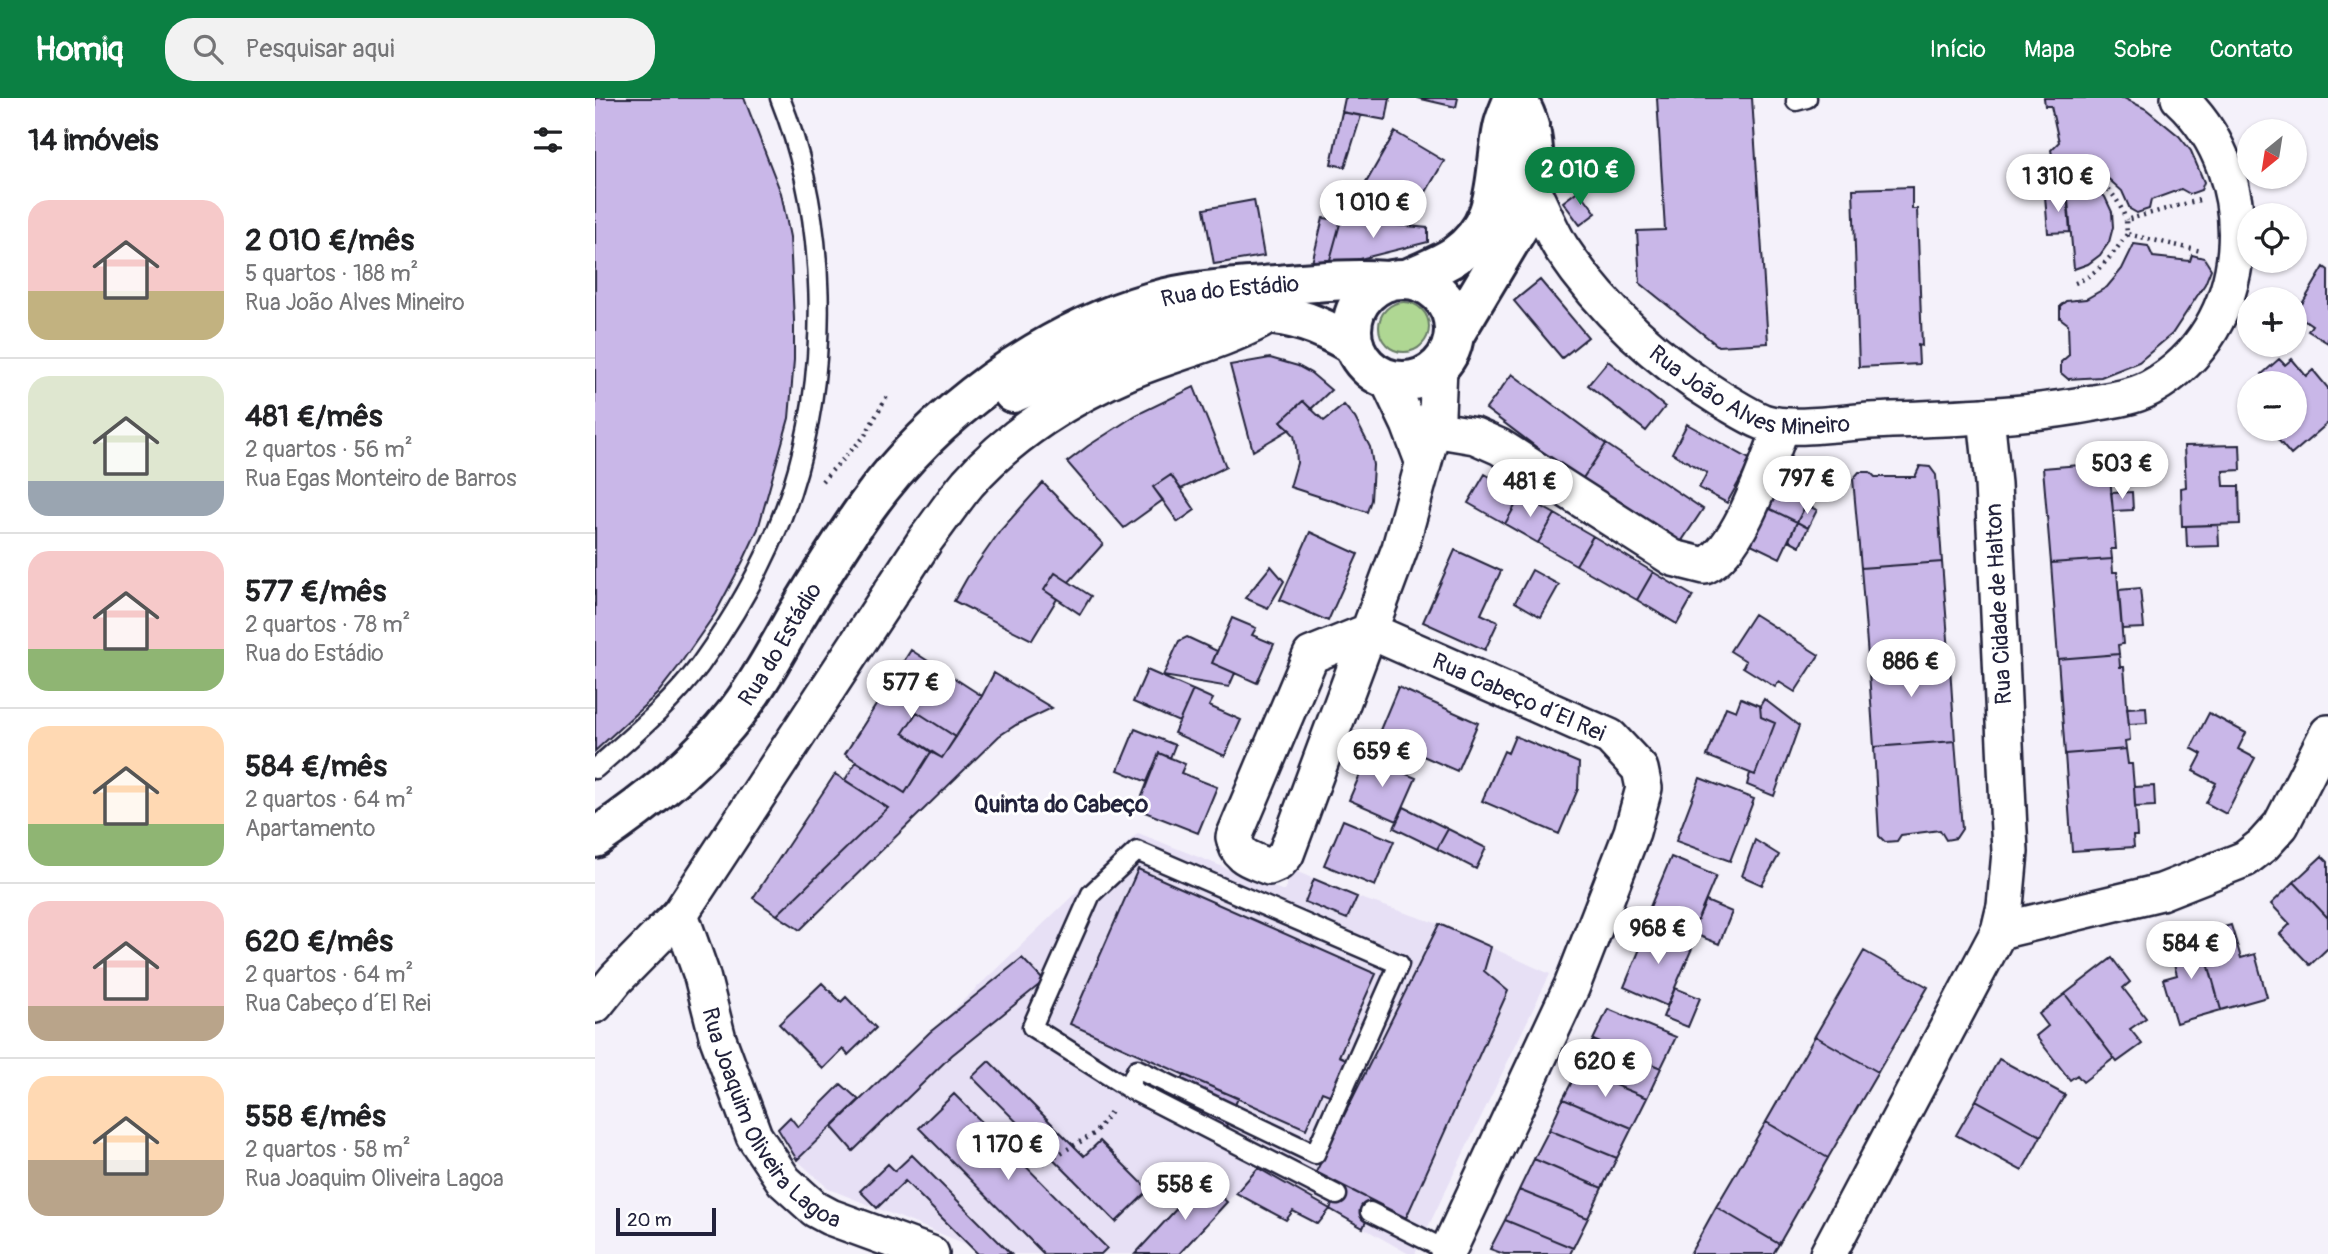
<!DOCTYPE html>
<html lang="pt">
<head>
<meta charset="utf-8">
<style>
  body { margin:0; font-family:Pangolin,sans-serif; background:#f2f2f2; color:#202124; height:100vh; display:flex; flex-direction:column; font-size:26px; white-space:nowrap }
  * { box-sizing:border-box; margin:0 }
  p { font-size:23px; color:#757577 }
  .icon { flex:none; width:38px; height:38px; fill:none; stroke:currentColor; stroke-width:2; stroke-linecap:round; stroke-linejoin:round }
  .map { position:relative; flex:1; overflow:hidden }
  .drawer { display:flex; flex-direction:column; background:#fff; width:595px }
  .drawer>* { flex:none }
  .needle { width:46px; rotate:210deg }
  .buttons { position:absolute; left:1642px; top:21px; display:grid; gap:14px }
  .buttons a { display:grid; place-items:center; width:70px; height:70px; border-radius:50%; background:#fff; box-shadow:0 2px 5px #0004; font-size:35px }
  .scale { position:absolute; left:21px; bottom:18px; width:100px; box-sizing:border-box; padding-left:7px; border:4px solid #22223b; border-top:0; font-size:19px; line-height:24px; white-space:nowrap; color:#22223b; -webkit-text-stroke:5px #fff; paint-order:stroke }
  .price { position:absolute; translate:-50% -60px; padding:0 16px; border-radius:24px; background:#fff; color:#222; font-size:23px; line-height:46px; filter:drop-shadow(0 2px 4px #0008) }
  .price::after { content:''; position:absolute; left:50%; top:42px; width:21px; height:16px; margin-left:-10px; background:inherit; clip-path:polygon(0 0,100% 0,50% 100%) }
  .price.active { background:#0b8043; color:#fff }
  ul { padding:0; list-style:none }
  li { display:flex; align-items:center; gap:21px; height:175px; padding:0 28px }
  li+li { border-top:2px solid #e0e0e0 }
  li span { display:grid; place-items:center; flex:none; width:196px; height:140px; border-radius:21px; color:#555 }
  li>.icon { margin-inline-start:auto }
  span .icon { width:84px; height:84px; fill:#fffc; stroke-width:1 }
  li b { font-size:30px }
  h2 { display:flex; justify-content:space-between; align-items:center; height:84px; padding:0 28px; font-size:30px }
  header { display:flex; align-items:center; gap:42px; box-sizing:border-box; height:98px; padding:0 35px; background:#0b8043; color:#fff }
  header strong { font-size:33px }
  nav { display:flex; gap:38px; margin-inline-start:auto; font-size:24px }
  .search { width:490px; height:63px; background:#f2f2f2; display:flex; align-items:center; gap:18px; box-sizing:border-box; padding:0 24px; border-radius:28px; color:#757577; font-size:26px }
  main { display:flex; flex:1; min-height:0 }
  .map>svg:first-child { display:block }
  .built { fill:#e7e0f5 }
  .green { fill:#afd793; stroke:#687c67; stroke-width:2 }
  .building { fill:#c9b7e8; stroke:#22223b; stroke-width:2 }
  .lines { fill:none; stroke-linecap:round; stroke-linejoin:round }
  .service-casing { stroke:#22223b; stroke-width:23 }
  .minor-casing { stroke:#22223b; stroke-width:40 }
  .tertiary-casing { stroke:#22223b; stroke-width:44 }
  .path { stroke:#22223b; stroke-width:4.5; stroke-dasharray:2 5; stroke-linecap:butt }
  .service { stroke:#fff; stroke-width:18 }
  .minor { stroke:#fff; stroke-width:35 }
  .tertiary { stroke:#fff; stroke-width:38 }
  .labels { text-anchor:middle; stroke-width:6; stroke-linejoin:round; paint-order:stroke }
  .street-label { font-size:23px; fill:#22223b; stroke:#fff }
  .neighbourhood-label { font-size:24px; font-weight:bold; fill:#22223b; stroke:#fff }
</style>
</head>
<body>
<header>
<strong>Homiq</strong>
<div class="search"><svg class="icon" aria-label="search" viewBox="0 0 24 24"><circle cx="10" cy="10" r="6"/><path d="M15 15l6 6"/></svg>Pesquisar aqui</div>
<nav><a>Início</a><a>Mapa</a><a>Sobre</a><a>Contato</a></nav>
</header>
<main>
<section class="drawer">
<h2>14 imóveis<svg class="icon" aria-label="filters" viewBox="0 0 24 24"><path d="M4 7h16M4 17h16"/><circle cx="9" cy="7" r="2"/><circle cx="15" cy="17" r="2"/></svg></h2>
<ul>
<li><span style="background:linear-gradient(#f6c9c9 65%,#c2b280 0)"><svg class="icon" aria-label="home" viewBox="0 0 24 24"><path d="M3 11l9-7 9 7M6 9v11h12V9"/></svg></span><div><b>2 010 €/mês</b><p>5 quartos · 188 m²</p><p>Rua João Alves Mineiro</p></div></li>
<li><span style="background:linear-gradient(#dfe7d0 75%,#9aa5b1 0)"><svg class="icon" aria-label="home" viewBox="0 0 24 24"><path d="M3 11l9-7 9 7M6 9v11h12V9"/></svg></span><div><b>481 €/mês</b><p>2 quartos · 56 m²</p><p>Rua Egas Monteiro de Barros</p></div></li>
<li><span style="background:linear-gradient(#f6c9c9 70%,#8fb573 0)"><svg class="icon" aria-label="home" viewBox="0 0 24 24"><path d="M3 11l9-7 9 7M6 9v11h12V9"/></svg></span><div><b>577 €/mês</b><p>2 quartos · 78 m²</p><p>Rua do Estádio</p></div></li>
<li><span style="background:linear-gradient(#ffd9b3 70%,#8fb573 0)"><svg class="icon" aria-label="home" viewBox="0 0 24 24"><path d="M3 11l9-7 9 7M6 9v11h12V9"/></svg></span><div><b>584 €/mês</b><p>2 quartos · 64 m²</p><p>Apartamento</p></div></li>
<li><span style="background:linear-gradient(#f6c9c9 75%,#b9a48a 0)"><svg class="icon" aria-label="home" viewBox="0 0 24 24"><path d="M3 11l9-7 9 7M6 9v11h12V9"/></svg></span><div><b>620 €/mês</b><p>2 quartos · 64 m²</p><p>Rua Cabeço d´El Rei</p></div></li>
<li><span style="background:linear-gradient(#ffd9b3 60%,#b9a48a 0)"><svg class="icon" aria-label="home" viewBox="0 0 24 24"><path d="M3 11l9-7 9 7M6 9v11h12V9"/></svg></span><div><b>558 €/mês</b><p>2 quartos · 58 m²</p><p>Rua Joaquim Oliveira Lagoa</p></div></li>
</ul>
</section>
<div class="map">
<svg width="1733" height="1156" viewBox="0 0 1733 1156">
  <rect width="100%" height="100%" fill="#f4f1fa"/>
  <filter id="ink" filterUnits="userSpaceOnUse"><feTurbulence type="fractalNoise" baseFrequency=".0143" numOctaves="2"/><feDisplacementMap in="SourceGraphic" scale="14" xChannelSelector="R" yChannelSelector="G"/><feConvolveMatrix kernelMatrix="1 2 1 2 8 2 1 2 1" color-interpolation-filters="sRGB"/></filter>
  <g filter="url(#ink)">
    <!-- built -->
    <path class="built" d="M543,735L689,793L698,772L762,799L844,826L955,876L820,1156H814L663,1070L584,1156H381L371,1146L234,1091L202,1062Z"/>
    <!-- green -->
    <path class="green" d="M784 229a25 25 0 1 1 50 0a25 25 0 1 1-50 0Z"/>
    <!-- building -->
    <path class="building" d="M0,0H149L186,95L195,139L199,222V262L194,320L163,431L148,463L120,516L83,569L62,596L0,653Z
      M750,0H795L791,22L747,14Z
      M822,0H863L861,9Z
      M1062,0H1157L1173,245L1123,248L1045,185L1042,133L1070,132Z
      M1449,0H1529L1551,11L1584,38L1596,53L1609,84L1606,92L1595,96L1586,91L1556,102L1554,111L1542,115L1535,111L1527,93L1509,77L1486,69L1459,67L1456,52L1464,44L1456,8H1450Z
      M747,14L766,18L750,69L736,66Z
      M800,34L849,63L817,118L768,90Z
      M1471,79L1486,81L1500,88L1510,99L1517,114L1518,129L1514,144L1505,157L1493,166L1479,171Z
      M1317,89V111H1322L1327,248L1323,247L1324,266L1264,269L1258,91Z
      M984,92L1001,115L985,127L968,104Z
      M1472,96L1475,134L1453,135L1450,98Z
      M659,102L669,158L619,166L609,111Z
      M728,120L746,122L733,169H716Z
      M746,122L833,130V144L733,169Z
      M1539,146L1553,148L1558,159L1595,163L1597,157L1609,160L1616,171L1610,186L1577,236L1544,264L1506,279L1473,281L1466,275V264L1474,257L1473,226L1465,220V208L1471,203L1491,201L1512,189L1527,171Z
      M1729,169L1733,172V245L1713,233L1717,227L1701,216Z
      M945,182L993,239L967,260L919,203Z
      M675,260L703,268L716,275L736,292L716,311L708,303L686,323L695,331L658,353L635,267Z
      M1684,261L1690,267L1697,261L1711,278L1718,272L1733,290V325L1696,357L1674,331H1699V285H1663L1670,279L1667,276Z
      M1013,263L1070,309L1051,333L993,287Z
      M917,276L1011,346L986,383L891,311Z
      M599,289L631,369L586,391L576,377L558,389L568,402L529,430L472,364L493,348L541,317Z
      M708,303L729,323L749,307L760,320L775,349L778,367L776,402L772,414L695,389L702,365L701,349L699,337L686,323Z
      M1092,326L1156,362L1132,405L1104,390L1112,375L1077,355Z
      M1011,346L1108,411L1084,447L986,383Z
      M1645,347L1646,372L1628,373L1629,388H1644L1645,426L1587,428L1586,390L1591,389L1589,348Z
      M1510,365L1511,378L1515,377L1521,451H1516L1517,461L1456,465L1448,370Z
      M1325,368L1335,369L1341,377L1347,464L1266,470L1258,381L1264,374H1275L1280,379H1320Z
      M1191,374L1220,389L1202,424L1173,410Z
      M890,376L926,397L910,426L873,405Z
      M576,377L600,412L583,424L558,389Z
      M448,385L508,446L474,484L460,475L449,492L462,501L437,542L359,503L372,480L405,433Z
      M1537,394L1538,412L1518,413L1516,395Z
      M926,397L960,416L943,445L910,426Z
      M1211,407L1222,412L1213,430L1202,424Z
      M1173,410L1202,424L1185,460L1156,446Z
      M960,416L998,438L981,467L943,445Z
      M1202,424L1213,430L1205,448L1194,442Z
      M1623,427L1624,448L1592,449L1591,428Z
      M715,434L763,456L733,523L685,502Z
      M998,438L1058,474L1042,502L981,467Z
      M860,452L906,473L886,516L903,524L890,552L828,524Z
      M1517,461L1518,474H1522L1528,546L1523,547L1524,556L1463,561L1456,465Z
      M1347,464L1354,554L1273,559L1266,470Z
      M676,468L689,483L673,510L650,500Z
      M937,472L964,487L946,519L920,504Z
      M1058,474L1098,498L1082,526L1042,502Z
      M460,475L496,498L485,516L449,492Z
      M1545,490L1549,530L1527,531L1524,492Z
      M1159,516L1224,557L1200,594L1184,584L1180,589L1148,569L1151,563L1135,553Z
      M637,520L661,530L657,537L679,546L662,585L617,565Z
      M592,539L622,553L617,565L640,575L634,589L568,578L584,543Z
      M316,552L387,598L361,639L322,614L308,635L336,654L310,695L250,656Z
      M1354,554L1360,643L1279,649L1273,559Z
      M1524,556L1525,569H1529L1535,642L1530,643L1531,651L1470,656L1463,561Z
      M552,572L598,592L584,624L538,604Z
      M399,575L457,610L421,627L404,638L205,832L182,817L293,710L250,682L261,664L310,695L336,654L347,660L387,598Z
      M803,589L883,625L862,673L821,655L824,649L785,632Z
      M598,592L618,601L614,608L646,622L630,658L579,635Z
      M1146,600L1165,608L1166,619L1180,625L1160,677L1112,658L1131,609L1141,613Z
      M1169,601L1204,628L1179,698L1152,687L1155,675L1160,677L1180,625L1166,619L1165,608Z
      M1551,609L1552,625L1534,626L1532,610Z
      M322,614L361,639L347,660L308,635Z
      M1614,615L1651,635L1643,651L1660,660L1631,716L1611,705L1621,685L1598,673L1607,656L1596,650Z
      M540,631L580,647L575,660L564,655L552,684L523,672Z
      M920,638L984,665L983,691L964,736L887,703L909,653L913,655Z
      M1360,643L1367,731L1361,740L1351,742L1345,732L1306,737L1302,743L1290,744L1284,738L1279,649Z
      M1531,651L1533,666H1537L1539,689L1542,738H1538L1539,749L1477,753L1470,656Z
      M564,655L590,666L586,675L622,689L603,735L542,711Z
      M772,660L821,680L802,723L754,702Z
      M240,676L293,710L182,817L158,800Z
      M1105,680L1159,701L1135,763L1081,743Z
      M1559,688L1560,708L1540,709L1539,689Z
      M809,709L853,731L842,751L799,730Z
      M748,722L799,743L780,788L729,767Z
      M853,731L891,750L881,771L842,751Z
      M1160,742L1184,757L1167,787L1147,778Z
      M1727,758L1733,764V820L1699,784Z
      M1076,759L1121,778L1097,835L1052,816Z
      M543,771L781,876L744,958L753,962L737,998L727,994L711,1031L475,926Z
      M719,781L762,799L752,821L710,804Z
      M1699,784L1733,820V850L1715,867L1685,836L1695,826L1676,806Z
      M1111,803L1137,814L1124,846L1097,835Z
      M844,826L896,849L889,873L913,893L811,1120L721,1074Z
      M1636,827L1646,860L1660,856L1672,899L1626,912L1605,836Z
      M1054,829L1098,848L1072,908L1029,889Z
      M1605,836L1626,912L1581,925L1568,881L1582,877L1573,845Z
      M1269,853L1333,889L1283,974L1220,938Z
      M427,860L449,883L357,957L258,1053L237,1029L335,934Z
      M1517,860L1535,884L1528,890L1551,920L1535,931L1547,946L1522,964L1470,896Z
      M227,885L246,904L251,899L281,930L253,957L248,951L228,971L184,926Z
      M1080,890L1105,900L1093,929L1068,919Z
      M1470,896L1519,960L1488,984L1482,977L1475,982L1441,938L1453,928L1444,916Z
      M1013,911L1081,939L1066,970L998,942Z
      M1220,938L1283,974L1233,1060L1171,1024Z
      M998,942L1066,970L1052,1000L983,972Z
      M1404,961L1470,997L1446,1038L1381,1002Z
      M394,963L489,1058L505,1043L554,1092L521,1124L377,979Z
      M983,972L1052,1000L1037,1030L968,1001Z
      M589,977L643,1000L625,1043L571,1021Z
      M246,986L264,1002L202,1062L183,1031L195,1019L203,1029Z
      M359,996L512,1150L506,1156H449L324,1030Z
      M968,1001L1037,1030L1022,1060L954,1032Z
      M1381,1002L1446,1038L1427,1073L1361,1037Z
      M1171,1024L1233,1060L1184,1146L1121,1109Z
      M954,1032L1022,1060L1007,1090L939,1061Z
      M317,1057L416,1156H383L310,1083L282,1110L265,1093L293,1066L300,1073Z
      M939,1061L1007,1090L993,1120L924,1092Z
      M663,1070L735,1111L723,1126L698,1113L691,1122L641,1095Z
      M608,1082L632,1104L584,1156H540Z
      M746,1087L780,1104L768,1130L735,1111Z
      M924,1092L993,1120L978,1150L910,1122Z
      M1121,1109L1184,1146L1178,1156H1095Z
      M910,1122L978,1150L975,1156H909L895,1151Z"/>
    <g class="lines">
      <defs>
        <path id="service" d="M1201,3L1212,0
          M0,671C36,639 76,606 105,567C143,514 175,457 196,394C236,271 233,120 185,0
          M533,990L542,971L720,1056L804,866L542,753L496,796L437,929L533,990L742,1097
          M775,1114L853,1153"/>
        <g id="minor">
          <path id="s1" d="M936,89C946,109 955,132 967,151C1008,212 1064,263 1126,301C1140,309 1153,318 1168,324C1195,333 1245,325 1275,323C1349,320 1426,319 1499,305C1518,302 1538,299 1555,290C1660,232 1669,78 1584,0"/>
          <path d="M792,280L814,326L828,363"/>
          <path d="M838,331L880,338L905,349L1078,460L1110,468C1146,451 1172,365 1187,328"/>
          <path d="M775,533L716,557L639,739C643,761 656,761 674,769L683,765L691,756L805,450L842,316L844,269"/>
          <path id="s2" d="M775,533L1015,639L1045,671L1049,690L1037,734L977,888L853,1153"/>
          <path id="s3" d="M85,816L107,878L123,941L159,1038L189,1083L220,1111L235,1119L336,1156"/>
          <path d="M1404,833L1566,794L1650,761L1668,747L1686,727L1733,635"/>
          <path d="M0,907L21,881L85,816L331,441C345,423 358,403 373,385C415,337 476,298 535,273C578,255 623,245 665,223"/>
          <path d="M1233,1156L1404,833L1410,808L1415,754L1398,386L1391,318"/>
        </g>
        <g id="tertiary">
          <circle cx="808" cy="232" r="51"/>
          <path d="M812,181C828,173 847,167 861,157C907,124 898,79 908,30C910,20 915,10 919,0"/>
          <path d="M859,237L927,123C940,81 946,38 921,0"/>
          <path d="M418,295C476,269 533,246 594,230C621,223 651,215 679,217C709,220 733,232 759,247"/>
          <path id="s4" d="M0,740C53,704 102,665 142,614C164,585 182,552 200,520C223,482 246,444 272,408C338,316 446,236 556,204C596,192 639,190 681,187C718,184 755,180 792,183"/>
        </g>
      </defs>
      <!-- service casing -->
      <use href="#service" class="service-casing"/>
      <!-- minor casing -->
      <use href="#minor" class="minor-casing"/>
      <!-- tertiary casing -->
      <use href="#tertiary" class="tertiary-casing"/>
      <!-- path -->
      <path class="path" d="M1469,74C1502,74 1521,93 1531,122
        M1604,102L1531,122L1532,136L1606,153
        M1480,185C1503,176 1518,157 1532,136
        M227,383L269,339L292,298
        M448,1065L499,1036L518,1011"/>
      <!-- service -->
      <use href="#service" class="service"/>
      <!-- minor -->
      <use href="#minor" class="minor"/>
      <!-- tertiary -->
      <use href="#tertiary" class="tertiary"/>
    </g>
  </g>
  <g class="labels">
    <!-- street labels -->
    <g class="street-label">
      <text dy="8" stroke="none"><textPath href="#s4" startOffset="870">Rua do Estádio</textPath></text>
      <text dy="8" stroke="none"><textPath href="#s1" startOffset="315">Rua João Alves Mineiro</textPath></text>
      <text transform="translate(1403 506) rotate(-93)" y="8">Rua Cidade de Halton</text>
      <text dy="8" stroke="none"><textPath href="#s4" startOffset="271">Rua do Estádio</textPath></text>
      <text dy="8" stroke="none"><textPath href="#s2" startOffset="163">Rua Cabeço d´El Rei</textPath></text>
      <text dy="8" stroke="none"><textPath href="#s3" startOffset="228">Rua Joaquim Oliveira Lagoa</textPath></text>
    </g>
    <!-- neighbourhood labels -->
    <g class="neighbourhood-label">
      <text x="466" y="714">Quinta do Cabeço</text>
    </g>
  </g>
</svg>
<div class="buttons">
<a><svg class="needle" viewBox="-14 -14 28 28"><path d="M0-13l5 13h-10z" fill="#e53935"/><path d="M0 13l5-13h-10z" fill="#757577"/></svg></a>
<a><svg class="icon" aria-label="locate" viewBox="0 0 24 24"><circle cx="12" cy="12" r="6"/><path d="M12 2v4M12 18v4M2 12h4M18 12h4"/></svg></a>
<a>+</a>
<a>−</a>
</div>
<div class="scale">20 m</div>
<b class="price active" style="left:985px;top:109px">2 010 €</b>
<b class="price" style="left:1463px;top:116px">1 310 €</b>
<b class="price" style="left:778px;top:142px">1 010 €</b>
<b class="price" style="left:1527px;top:403px">503 €</b>
<b class="price" style="left:1212px;top:418px">797 €</b>
<b class="price" style="left:935px;top:421px">481 €</b>
<b class="price" style="left:1316px;top:601px">886 €</b>
<b class="price" style="left:316px;top:622px">577 €</b>
<b class="price" style="left:787px;top:691px">659 €</b>
<b class="price" style="left:1063px;top:868px">968 €</b>
<b class="price" style="left:1596px;top:883px">584 €</b>
<b class="price" style="left:1010px;top:1001px">620 €</b>
<b class="price" style="left:413px;top:1084px">1 170 €</b>
<b class="price" style="left:590px;top:1124px">558 €</b>
</div>
</main>
</body>
</html>
